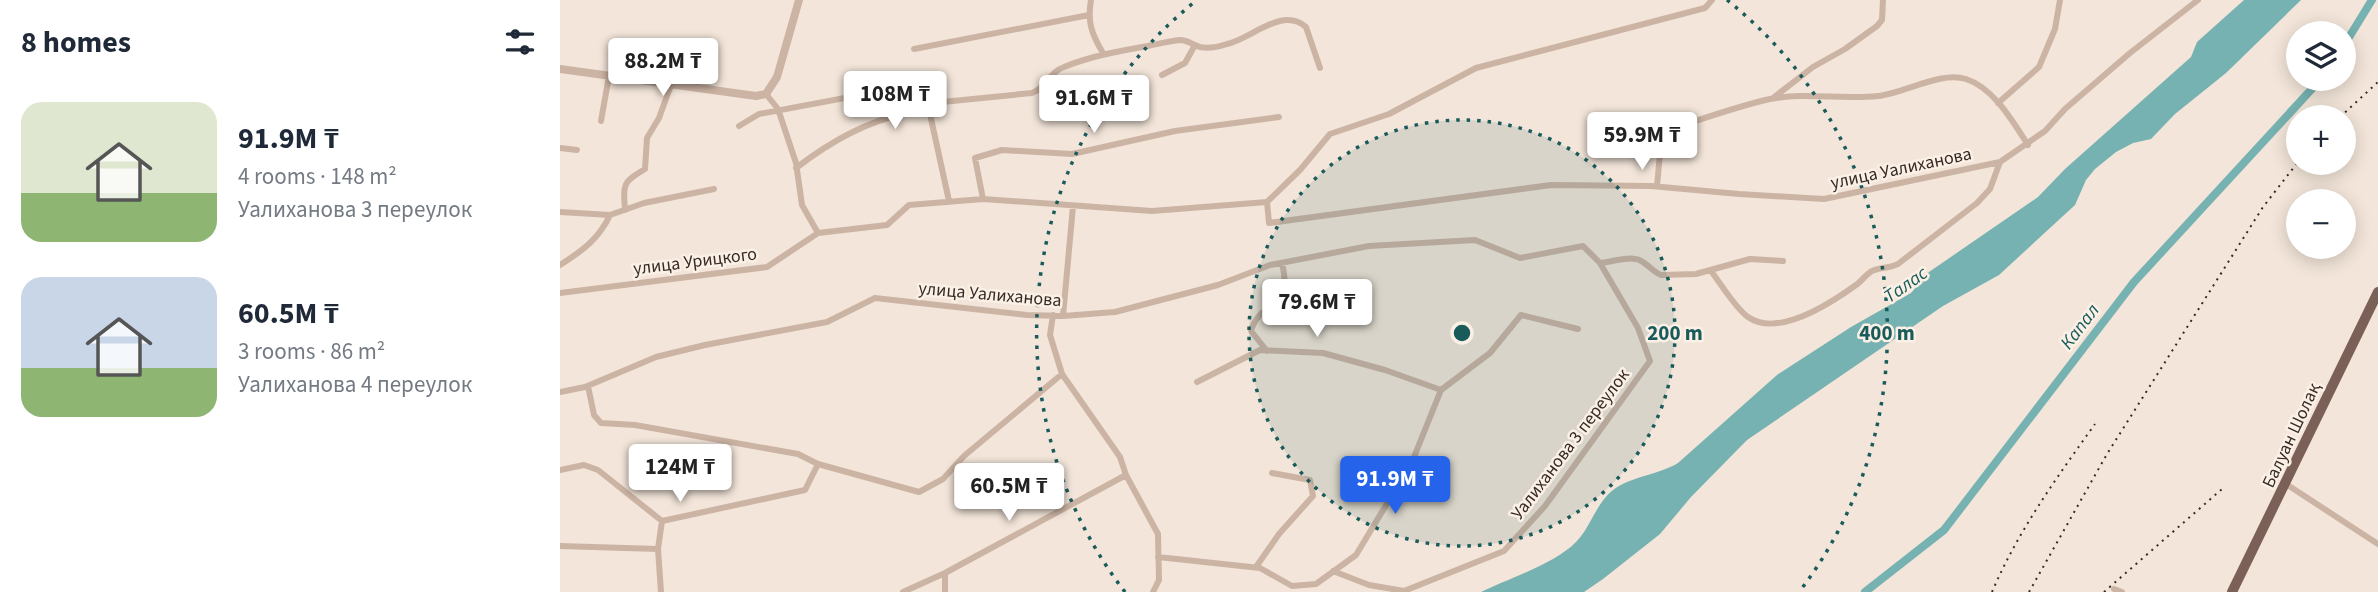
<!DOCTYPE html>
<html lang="en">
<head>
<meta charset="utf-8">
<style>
  body { margin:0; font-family:"Source Sans 3",sans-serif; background:#f6f6f7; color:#1f2937; height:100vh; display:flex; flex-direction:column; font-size:26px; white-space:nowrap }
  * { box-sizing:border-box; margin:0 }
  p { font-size:23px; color:#747a83 }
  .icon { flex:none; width:38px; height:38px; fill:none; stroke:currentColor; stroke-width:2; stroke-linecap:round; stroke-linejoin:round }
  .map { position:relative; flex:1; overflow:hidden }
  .drawer { display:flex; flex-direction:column; background:#fff; width:560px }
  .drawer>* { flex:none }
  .buttons { position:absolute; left:1726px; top:21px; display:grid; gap:14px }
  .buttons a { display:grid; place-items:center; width:70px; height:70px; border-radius:50%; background:#fff; box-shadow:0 4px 18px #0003; font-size:35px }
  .price { position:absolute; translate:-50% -60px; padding:0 16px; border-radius:7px; background:#fff; color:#222; font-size:23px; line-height:46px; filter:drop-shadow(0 2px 4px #0008) }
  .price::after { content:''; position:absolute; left:50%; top:42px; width:21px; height:16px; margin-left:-10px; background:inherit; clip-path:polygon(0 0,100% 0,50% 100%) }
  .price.current { background:#2563eb; color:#fff }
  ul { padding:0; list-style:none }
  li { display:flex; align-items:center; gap:21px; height:175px; padding:0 21px }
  li span { display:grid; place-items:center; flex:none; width:196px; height:140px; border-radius:21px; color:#555 }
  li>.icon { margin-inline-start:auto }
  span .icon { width:84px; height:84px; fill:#fffc; stroke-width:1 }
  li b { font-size:30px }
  h2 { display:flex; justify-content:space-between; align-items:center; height:84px; padding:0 21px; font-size:30px }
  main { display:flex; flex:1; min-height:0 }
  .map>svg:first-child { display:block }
  .water { fill:#76b2b1 }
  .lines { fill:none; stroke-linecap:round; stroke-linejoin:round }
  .canal { stroke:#76b2b1; stroke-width:8 }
  .minor { stroke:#ccb4a4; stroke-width:6 }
  .tertiary { stroke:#ccb4a4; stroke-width:8 }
  .primary { stroke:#7a6056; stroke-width:10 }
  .rail { stroke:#372a26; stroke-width:2; stroke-dasharray:2 5; stroke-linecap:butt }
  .ring { fill:none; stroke:#195b5b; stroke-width:3.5; stroke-dasharray:3.5 7 }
  .labels { text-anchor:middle; stroke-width:5; stroke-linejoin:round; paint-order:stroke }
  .street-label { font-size:18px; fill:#372a26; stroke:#fbf0e5 }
  .water-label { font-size:19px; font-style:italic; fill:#195b5b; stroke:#fbf0e5 }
  .centre { fill:#195b5b; stroke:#fbf0e5; stroke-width:3.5 }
  .ring-label { font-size:21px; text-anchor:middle; font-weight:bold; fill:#195b5b; stroke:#fbf0e5; stroke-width:5; stroke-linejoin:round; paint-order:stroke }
</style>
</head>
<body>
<main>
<section class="drawer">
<h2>8 homes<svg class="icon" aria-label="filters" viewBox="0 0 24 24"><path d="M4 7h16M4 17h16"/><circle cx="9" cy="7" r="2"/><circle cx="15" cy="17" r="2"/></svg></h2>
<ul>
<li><span style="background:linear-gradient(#dfe7d0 65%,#8fb573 0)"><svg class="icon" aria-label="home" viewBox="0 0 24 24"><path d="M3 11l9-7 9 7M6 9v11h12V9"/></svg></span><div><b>91.9M ₸</b><p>4 rooms · 148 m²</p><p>Уалиханова 3 переулок</p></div></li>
<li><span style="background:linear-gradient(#c9d6e8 65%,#8fb573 0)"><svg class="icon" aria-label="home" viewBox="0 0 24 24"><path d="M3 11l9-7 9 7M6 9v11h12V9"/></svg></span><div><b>60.5M ₸</b><p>3 rooms · 86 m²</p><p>Уалиханова 4 переулок</p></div></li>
</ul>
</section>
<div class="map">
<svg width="1818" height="592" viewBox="0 0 1818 592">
  <rect width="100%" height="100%" fill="#f3e5d9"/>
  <!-- water -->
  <path class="water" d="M1684,0H1741L1666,73L1615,114L1591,139L1573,143L1556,152L1535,169L1526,180L1515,205L1439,275L1383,306L1187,440L1131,497L1100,534L1043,579L1024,592H921C948,579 996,563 1016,542C1031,527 1036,503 1053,490C1072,476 1098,475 1118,463L1217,375L1291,327L1351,293L1369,272L1478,197L1505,169L1631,57L1637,42Z"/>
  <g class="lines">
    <!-- canal -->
    <path class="canal" d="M1783,47L1812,0
      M1305,592L1384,530L1574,282L1761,79"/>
    <!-- minor -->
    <path class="minor" d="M531,0C527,22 532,35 543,53
      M354,49L529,15
      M602,75L625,63L635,45
      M206,94L218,109L236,163L242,205L258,233
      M1213,98L1253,67L1285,49L1317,26L1322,20L1323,0
      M1438,103L1479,67L1495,29L1500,0
      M41,121L49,76
      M179,126L199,114L306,94L342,106L472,93C487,88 489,72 504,67C531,56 559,51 588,46C598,44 609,41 620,40C628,40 633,45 640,47C649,49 658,47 667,44C691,39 722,6 746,27L760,68
      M0,148L17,150
      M236,168C266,145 305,122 343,114C351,113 361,114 370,114L389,201
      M1097,186L1102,132C1137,121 1174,107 1210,99C1245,92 1283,100 1318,96C1345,93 1381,71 1406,79C1434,88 1453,122 1468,145
      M423,199L415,158L442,150L512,154L615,131L719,117
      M707,202L709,223L991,185L1091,186L1179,194L1264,199L1440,162L1485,131L1505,109L1570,53L1638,0
      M65,210C63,183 63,182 85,169L87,138L99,118L111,85
      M0,212L50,215L84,203L154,189
      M0,265C22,251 39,239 50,215
      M1151,271C1161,284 1176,309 1188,317C1218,338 1271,303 1296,285C1302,281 1306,274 1312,271C1319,267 1327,269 1338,264L1417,203L1430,189L1440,162
      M0,293L207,267L258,233L327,225L349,205L423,199L592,211L707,202L740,170L770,134L829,114L916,68L1145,8L1152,0
      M493,315L490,335L502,374L560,457L566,475L598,534L599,580L593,592
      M503,316L513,206
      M707,351L691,331C701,297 734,315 722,263
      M637,382L700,350L763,353L825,370L881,390
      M28,386L34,415L41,423L75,425L238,454L258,464L359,492L383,479L404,456L502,374
      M0,392L25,387L96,357L145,345L267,322L315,298L467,315L503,316L555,312L658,285L710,265L809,246L915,240L960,258L1023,246L1040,263C1051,262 1071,255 1081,261C1089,265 1093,272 1101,275L1136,274L1190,259L1223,261
      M0,470L24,465L38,470L102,521L245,490L258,464
      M1726,484L1818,544
      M0,546L98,549
      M598,557L700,568L732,586L756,584L796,555L852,462L881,390L930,353L961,315L1018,329
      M696,567L719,534L753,496L750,480L712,473
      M773,571L809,585L844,591L944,551L985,506L1090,361L1078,328L1040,263
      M1554,589L1562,592
      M101,592L98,549L102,521
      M343,592L385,573L566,475
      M385,592V573"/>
    <!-- tertiary -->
    <path class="tertiary" d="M0,69L196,96L206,94L217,77L239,0"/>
    <!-- primary -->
    <path class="primary" d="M1672,592L1818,292"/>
    <!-- rail -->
    <path class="rail" d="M1780,117L1818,82
      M1432,592C1458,531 1497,477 1535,424
      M1469,592L1547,454L1703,207L1738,162
      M1544,592L1662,489"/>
  </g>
  <!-- distance rings -->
  <circle cx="902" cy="333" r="213" fill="#195b5b" fill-opacity=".12"/>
  <g class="ring">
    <circle cx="902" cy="333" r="213"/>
    <path d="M565 592A425 425 0 0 1 637 0M1167 0A425 425 0 0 1 1239 592"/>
  </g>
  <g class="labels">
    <!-- street labels -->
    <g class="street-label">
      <text transform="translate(1341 168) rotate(-12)" y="6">улица Уалиханова</text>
      <text transform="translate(135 261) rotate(-7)" y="6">улица Урицкого</text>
      <text transform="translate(430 294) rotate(5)" y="6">улица Уалиханова</text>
      <text transform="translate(1731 435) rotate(-65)" y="6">Балуан Шолақ</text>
      <text transform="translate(1010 444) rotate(-53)" y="6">Уалиханова 3 переулок</text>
    </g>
    <!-- water labels -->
    <g class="water-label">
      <text transform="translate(1345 284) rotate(-35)" y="7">Талас</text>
      <text transform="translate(1519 326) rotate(-53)" y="7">Капал</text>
    </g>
  </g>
  <circle cx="902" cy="333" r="10" class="centre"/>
  <g class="ring-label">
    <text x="1115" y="340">200 m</text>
    <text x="1327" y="340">400 m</text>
  </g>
</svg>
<div class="buttons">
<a><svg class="icon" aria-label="layers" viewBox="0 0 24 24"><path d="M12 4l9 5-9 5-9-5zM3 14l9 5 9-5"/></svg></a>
<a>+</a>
<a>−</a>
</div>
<b class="price" style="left:103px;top:98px">88.2M ₸</b>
<b class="price" style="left:335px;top:131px">108M ₸</b>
<b class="price" style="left:534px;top:135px">91.6M ₸</b>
<b class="price" style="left:1082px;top:172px">59.9M ₸</b>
<b class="price" style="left:757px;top:339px">79.6M ₸</b>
<b class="price" style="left:120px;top:504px">124M ₸</b>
<b class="price current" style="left:835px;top:516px">91.9M ₸</b>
<b class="price" style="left:449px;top:523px">60.5M ₸</b>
</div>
</main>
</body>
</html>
